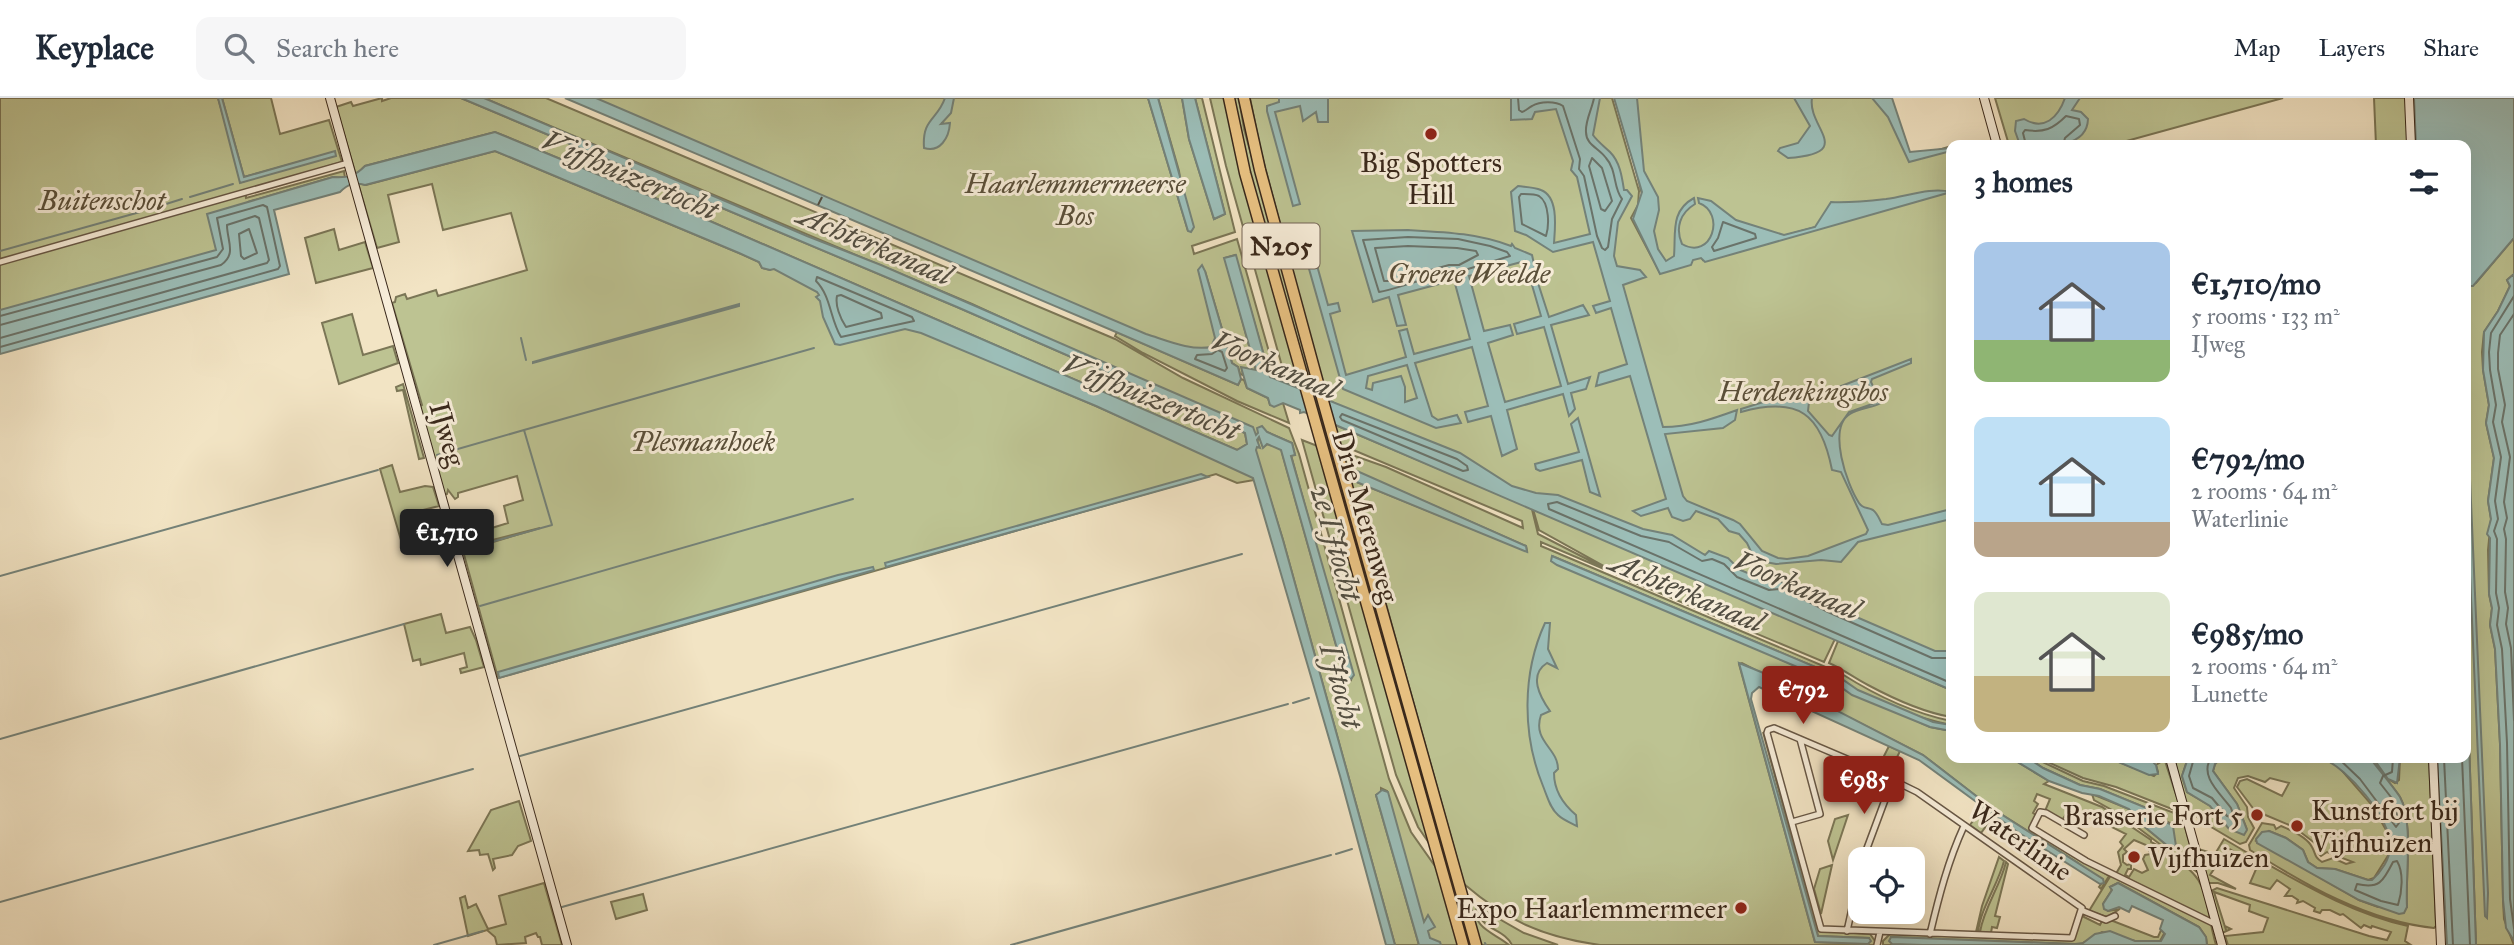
<!DOCTYPE html>
<html lang="en">
<head>
<meta charset="utf-8">
<style>
  body { margin:0; font-family:"IM FELL Great Primer",serif; background:#f6f6f7; color:#1f2937; height:100vh; display:flex; flex-direction:column; font-size:26px; white-space:nowrap }
  * { box-sizing:border-box; margin:0 }
  p { font-size:23px; color:#747a83 }
  .icon { flex:none; width:38px; height:38px; fill:none; stroke:currentColor; stroke-width:2; stroke-linecap:round; stroke-linejoin:round }
  .map { position:relative; flex:1; overflow:hidden }
  .sheet { position:absolute; left:1946px; top:42px; width:525px; height:623px; display:flex; flex-direction:column; background:#fff; border-radius:14px; box-shadow:0 7px 28px #0002 }
  .sheet>* { flex:none }
  .fabs { position:absolute; left:1848px; top:749px; display:grid; gap:14px }
  .fabs a { display:grid; place-items:center; width:77px; height:77px; border-radius:14px; background:#fff; box-shadow:0 7px 28px #0002; font-size:35px }
  .price { position:absolute; translate:-50% -60px; padding:0 16px; border-radius:7px; background:#8f2418; color:#fff; font-size:23px; line-height:46px; filter:drop-shadow(0 2px 4px #0008) }
  .price::after { content:''; position:absolute; left:50%; top:42px; width:21px; height:16px; margin-left:-10px; background:inherit; clip-path:polygon(0 0,100% 0,50% 100%) }
  .price.selected { background:#222; color:#fff }
  ul { padding:0; list-style:none }
  li { display:flex; align-items:center; gap:21px; height:175px; padding:0 28px }
  li span { display:grid; place-items:center; flex:none; width:196px; height:140px; border-radius:14px; color:#555 }
  li>.icon { margin-inline-start:auto }
  span .icon { width:84px; height:84px; fill:#fffc; stroke-width:1 }
  li b { font-size:30px }
  h2 { display:flex; justify-content:space-between; align-items:center; height:84px; padding:0 28px; font-size:30px }
  header { display:flex; align-items:center; gap:42px; box-sizing:border-box; height:98px; padding:0 35px; background:#fff; border-bottom:2px solid #e0e1e3 }
  header strong { font-size:33px }
  nav { display:flex; gap:38px; margin-inline-start:auto; font-size:24px }
  .search { width:490px; height:63px; background:#f6f6f7; display:flex; align-items:center; gap:18px; box-sizing:border-box; padding:0 24px; border-radius:14px; color:#747a83; font-size:26px }
  .map>svg:first-child { display:block }
  .green { fill:#bdc392; stroke:#7b7656; stroke-width:2; fill-rule:evenodd }
  .water { fill:#9cbeb8; stroke:#748279; stroke-width:2; fill-rule:evenodd }
  .lines { fill:none; stroke-linecap:round; stroke-linejoin:round }
  .shore { stroke:#6a736a; stroke-width:2 }
  .stream { stroke:#748279; stroke-width:2 }
  .ferry { stroke:#524e42; stroke-width:2; stroke-dasharray:9 7; stroke-linecap:butt }
  .street-casing { stroke:#675745; stroke-width:8 }
  .secondary-casing { stroke:#39281b; stroke-width:10 }
  .highway-casing { stroke:#39281b; stroke-width:13 }
  .street { stroke:#f7edd9; stroke-width:5 }
  .secondary { stroke:#f7edd9; stroke-width:8 }
  .highway { stroke:#e9c282; stroke-width:10 }
  .poi-dot { fill:#8f2418; stroke:#f7edd9; stroke-width:2.5 }
  .labels { text-anchor:middle; stroke-width:6; stroke-linejoin:round; paint-order:stroke }
  .shield { fill:#f7edd9; stroke:#726354; stroke-width:2 }
  .shield-label { font-size:26px; font-weight:bold; fill:#39281b }
  .poi-label { font-size:28px; fill:#39281b; stroke:#f7edd9; text-anchor:start }
  .park-label { font-size:28px; font-style:italic; fill:#5a4f39; stroke:#f7edd9 }
  .street-label { font-size:28px; fill:#39281b; stroke:#f7edd9 }
  .water-label { font-size:30px; font-style:italic; fill:#524e42; stroke:#f7edd9 }
</style>
</head>
<body>
<header>
<strong>Keyplace</strong>
<div class="search"><svg class="icon" aria-label="search" viewBox="0 0 24 24"><circle cx="10" cy="10" r="6"/><path d="M15 15l6 6"/></svg>Search here</div>
<nav><a>Map</a><a>Layers</a><a>Share</a></nav>
</header>
<div class="map">
<svg width="2514" height="847" viewBox="0 0 2514 847">
  <rect width="100%" height="100%" fill="#f2e4c4"/>
  <filter id="stains"><feTurbulence type="fractalNoise" baseFrequency=".00286" numOctaves="4"/><feColorMatrix values="0 0 0 0 .2 0 0 0 0 .09 0 0 0 0 .02 0 0 0 .5 -.17"/></filter>
  <radialGradient id="worn" r=".72"><stop offset=".6" stop-color="#630" stop-opacity="0"/><stop offset="1" stop-color="#630" stop-opacity=".3"/></radialGradient>
  <!-- green -->
  <path class="green" d="M0,0H218L242,84L335,54L244,79L222,0H271L280,36L329,22L342,64L245,93L246,100L344,73L345,80L333,79L248,104L264,164L0,235Z
    M382,0V3L391,0H461L957,209L1245,335L1247,346L1237,352L696,117L495,34L365,68L356,77L336,9L351,4L353,8Z
    M484,0H546L1115,241L1183,280L1289,330L1299,356L1389,681L1411,734L1437,771L1459,847H1431L1419,812L1387,693L1381,690V694L1376,697L1419,847H1395L1283,442L1255,352L1259,338L1263,349L1268,346L1281,351L1345,579L1351,582L1352,578L1291,357H1295L1292,345L1267,334L1258,335L1256,337L972,206Z
    M590,0H1148L1188,133L1179,73L1158,0H1182L1189,41L1214,121L1225,116L1195,0H1202L1235,134L1192,148L1194,156L1237,141L1277,282L1270,279L1235,157L1225,160L1256,273L1242,270L1243,277L1240,276L1238,269L1232,265L1205,173L1221,254L1170,249Z
    M1210,0H1225L1301,291L1287,286L1226,68Z
    M1232,0H1239L1244,31L1319,298L1311,295L1242,51Z
    M1250,0H1612L1639,93L1638,107L1631,120L1660,175L1677,167L1658,161L1618,0H1889L1909,61L1951,48V92L1702,160L1703,162L1951,92V564L1705,457L1528,395L1538,436L1618,477L1541,444V448L1842,576C1875,597 1913,615 1951,623V627C1922,621 1859,600 1839,579L1552,458L1930,629L1951,633V660H2011L2049,683L2044,686L2102,709L2151,742V744L2157,747L2155,756L2159,759L2163,754C2214,780 2202,800 2216,847H2207L2206,839L2199,829L2118,785L2110,789L2112,792L2103,806L2108,813L2120,811L2107,819L2089,813L2111,777L2114,779L2121,767L2118,754L2123,748L2120,744L2126,736L2090,718L2087,722L2069,712L2062,722L2045,713L2050,701L2037,696L2034,703L2038,706L2033,715L2036,717L2030,730L2109,778L2101,791L2099,789L2102,785L2078,765L1993,711L1923,657L1742,565L1739,566L1815,844L1868,846L1869,840L1818,838L1763,634L1820,833L1870,836L1875,843V847H1600C1542,839 1506,822 1464,786L1357,402L1349,387L1341,353L1386,369L1523,430L1522,423L1339,346L1333,326L1451,376L1326,300L1261,54ZM1348,370L1526,448L1527,453L1354,383ZM2134,742L2146,747L2151,756L2145,757L2143,761L2148,772L2142,775L2134,771L2129,779L2125,777L2128,771H2131V766L2127,767L2123,764V757L2127,754L2124,751Z
    M1995,0H2283L2112,47H2009Z
    M2374,0H2407L2408,47H2376Z
    M495,53L739,155L759,164L762,170L770,172L773,170L1096,308L1234,369L1252,379L1254,382L1237,385L1216,376L498,580L463,453L540,430L461,450L454,425L466,426L482,433L508,425L504,408L523,402L517,378L458,395V399L455,401L448,392L447,396L444,397L420,308L422,307L392,205L395,204L396,199L405,196L407,201L436,192L438,198L527,172L511,115L443,132L432,86L388,97L399,144L377,150L358,85L366,87Z
    M334,131L339,152L365,144L373,170L316,185L305,140Z
    M2514,140V176L2507,182L2510,188L2498,213L2484,234L2482,254L2483,272L2489,307L2486,325L2494,360L2488,403L2491,421L2488,452L2489,496L2492,510L2490,527L2495,551L2500,646L2503,802L2504,821L2514,847H2476L2466,557V188L2476,185Z
    M352,216L363,257L393,248L398,265L339,286L322,225Z
    M1117,234L1238,287L1241,281L1244,282L1247,290L1268,300L1270,307L1283,305L1289,325L1237,303L1143,255L1115,238Z
    M403,286L424,360L419,361L403,292L397,293L396,289Z
    M1317,319L1325,322L1474,847H1467Z
    M1302,342L1320,349L1431,748L1418,729L1396,677Z
    M392,367L400,394L425,388L433,389L439,408L411,415L417,437L401,442L380,371Z
    M1533,411L1835,541L1824,564L1631,483L1539,432Z
    M441,516L446,535L470,529L476,542L484,569L461,575L460,571L467,569L464,555L421,567L420,561L413,563L404,526Z
    M1838,543L1951,592V619C1922,614 1894,601 1868,587C1854,580 1843,571 1829,565Z
    M1889,648L1900,653L1889,676L1878,670Z
    M2028,660H2034L2083,683L2104,688L2182,718L2197,774L2121,717L2094,702L2092,696L2129,711L2140,725L2169,749L2170,725L2154,717L2149,711L2100,691L2080,687L2043,670Z
    M2039,660H2109L2154,678L2158,674L2156,667L2167,660L2165,663L2182,715L2116,689L2083,680Z
    M2174,660L2180,662L2188,660L2182,678L2187,694L2246,729L2237,706L2213,673L2215,666L2221,660H2322L2338,668L2371,706L2389,737V756L2374,780L2368,782L2335,771L2317,770L2308,764L2303,752L2286,740L2269,733L2256,743L2359,802L2378,809H2407C2405,780 2414,724 2400,699C2391,686 2379,673 2370,660H2373L2388,681L2395,685L2399,682L2400,660H2429L2436,828L2434,830C2367,823 2306,787 2250,752L2249,747L2262,725L2274,727L2276,731L2281,728C2291,732 2307,739 2312,749C2316,756 2314,759 2322,764L2333,760L2346,766L2353,764L2327,754L2321,758L2318,755L2320,749L2294,729L2263,716L2258,720L2254,718L2255,713L2237,689L2240,683L2247,681L2282,698L2289,685L2270,680L2265,684L2248,678L2238,680L2234,690L2247,709L2248,719L2254,730L2246,744L2240,746L2201,723L2193,714L2187,712Z
    M519,703L531,743L518,748L512,757L493,761L495,770L493,772L488,756L480,757L479,752L468,753L491,712Z
    M1983,709L1994,717L1981,735L1970,727Z
    M1848,717L1833,762L1828,743L1835,721Z
    M2224,741L2258,761L2255,766L2226,749L2227,752L2210,777L2236,791L2218,785H2206L2198,751L2215,756Z
    M1999,759L2004,763C1998,787 1981,809 1978,834H1976L1982,808Z
    M2260,762C2308,789 2354,816 2408,828L2405,843L2411,847H2228L2225,838L2263,834L2268,820L2249,813L2250,807L2214,794L2226,832L2225,828L2231,831L2222,835L2211,793L2217,790L2369,838L2387,842L2391,834L2372,828L2371,830L2364,827L2361,830L2343,816L2340,817L2330,812H2322L2320,815L2314,813L2315,810L2303,803L2297,805L2298,802L2292,798H2285L2290,791L2277,782L2270,791L2250,785Z
    M2006,764L2008,766L1995,818L2000,819L1997,830L1992,829L1991,835L1980,834C1984,809 2000,789 2006,764Z
    M1832,767L1821,816L1814,791L1820,771Z
    M544,785L562,847H542L540,839H538L536,835L525,839L526,845L497,847L495,839L487,832L468,838L460,800L465,798L468,810L476,806L488,831L506,826L499,798Z
    M643,796L647,812L616,821L611,804Z
    M1466,800L1477,808C1471,830 1495,835 1509,847H1480Z
    M1480,810L1524,835L1558,847H1512C1505,832 1485,832 1478,816Z
    M2083,815L2084,819L2100,827L2102,823H2113L2154,839H2158L2161,832L2165,834L2160,843H2135L2102,834L2081,846H2072L1891,839L1892,846L1923,847H1883V843L1890,836L2073,842Z"/>
  <!-- water -->
  <path class="water" d="M218,0H222L244,79L335,53L336,58L240,85Z
    M461,0H484L807,138L881,167L1253,329L1256,337L1258,335L1257,330L1262,328L1267,334L1292,345L1295,357L1291,358L1354,577L1351,581L1345,579L1281,352L1267,346L1263,350L1259,339L1257,342L1260,350L1257,349L1256,352L1283,442L1395,847H1386L1340,678L1253,380L1096,308L921,235L905,231L840,247L835,246L823,219L820,203L816,199L819,197L817,194L774,171L770,172L762,170L759,164L739,155L495,53L365,87C355,84 348,86 340,94L274,112L289,176L0,256V212L216,152L207,116L333,79C348,80 355,78 365,68L495,34L696,117L1237,352L1247,346L1245,335L957,209Z
    M565,0H596L1146,236C1166,242 1190,253 1211,249L1215,240L1198,172L1202,167L1205,173L1232,265L1238,269L1241,281L1238,287L1116,234Z
    M945,0H954L951,15L941,26L950,25C949,40 940,55 924,50C922,20 937,23 945,0Z
    M1148,0H1158L1194,129L1191,134L1188,133Z
    M1182,0H1195L1225,116L1214,121L1189,41Z
    M1279,0H1328V24H1318L1316,14L1303,23L1300,8L1275,14L1300,106L1293,108L1267,13V8L1279,4Z
    M1511,0H1600L1593,37C1598,44 1604,48 1610,54C1620,64 1622,79 1624,92H1627L1632,98L1618,124L1614,158L1617,168L1640,172L1646,179L1623,187L1663,329C1690,329 1712,321 1737,312L1735,322L1723,330L1665,336L1683,398L1687,403L1733,422L1740,426L1762,453L1778,460L1787,461L1808,458L1866,436L1868,432L1841,374L1832,372C1821,316 1799,298 1741,314V311L1776,300L1831,292L1911,261V265L1872,281L1871,284L1881,305C1872,310 1859,310 1850,316C1827,330 1847,387 1859,405C1863,411 1867,409 1873,412C1878,416 1879,421 1882,426L1888,427L1951,411V421L1858,444L1841,464L1821,462L1776,466L1755,462L1747,445L1739,436L1729,433L1718,421L1696,413L1690,421L1683,423L1672,419L1668,410L1641,418L1633,413L1666,401L1630,278L1596,288L1599,275L1627,266L1611,210L1596,215L1593,208L1610,203L1593,144L1553,154L1526,137L1515,133L1511,94L1518,88C1525,89 1534,89 1541,92C1559,99 1555,130 1554,145L1590,136L1577,79L1571,72L1573,63L1556,11L1535,14L1532,21L1511,22ZM1868,286L1878,304L1849,314L1832,338L1829,337L1808,313L1809,304L1819,298L1852,294Z
    M1614,0H1637L1644,73L1658,99L1659,112L1654,133L1658,151L1666,163L1674,158C1676,135 1670,113 1694,100L1695,106C1680,115 1675,130 1682,146C1712,163 1726,115 1699,105L1698,100L1711,103L1736,122L1784,137L1815,129L1831,104C1850,105 1868,103 1886,101C1908,98 1931,89 1951,94L1705,164L1701,160L1693,162L1691,167L1660,176L1633,121L1642,94Z
    M1794,0H1812C1807,30 1857,55 1788,60L1778,53L1780,50L1798,45L1810,28Z
    M1872,0H1892L1910,54L1951,50V53L1909,64L1888,19Z
    M2065,0H2080L2072,12L2081,14L2088,21C2087,53 2041,47 2020,47L2015,33L2016,23L2024,21C2044,33 2058,20 2065,0Z
    M2414,0H2514V140L2473,188H2466V47H2416Z
    M1408,132C1444,134 1477,135 1511,148L1512,146L1515,150L1532,157L1539,188L1549,219L1583,207L1589,217L1551,227L1568,286L1590,279L1586,291L1571,295L1575,311L1569,318L1563,296L1507,312L1517,351L1502,358L1491,318L1468,324L1465,314L1488,308L1472,249L1415,265L1432,318L1438,322L1457,317L1461,325L1436,330L1343,291L1300,139L1308,135L1328,207L1338,205L1340,213L1330,216L1346,277L1406,259L1399,233L1407,231L1414,256L1470,241L1454,182L1398,197L1406,227L1397,228L1389,199L1373,204L1352,133ZM1525,163L1541,218L1514,226L1517,236L1544,229L1561,288L1505,304L1488,245L1513,237L1510,227L1484,233L1469,178ZM1407,267L1417,300L1405,304V289L1401,278L1373,285L1372,292L1366,290L1368,278Z
    M1236,157L1270,279L1460,355L1512,388L1536,395L1558,397L1643,431L1672,437L1705,457L1709,453L1728,460L1740,472L1772,485L1778,483L1796,489L1831,508L1935,553H1951V592L1317,319L1304,314L1300,315V312L1283,305L1274,309L1270,307L1268,300L1247,290L1241,269L1256,272L1224,160Z
    M2514,176V843L2506,830L2503,802L2500,646L2495,551L2490,527L2492,510L2489,496L2490,440L2487,436L2491,421L2488,403L2494,360L2486,325L2489,307L2483,272L2484,234L2498,213L2510,188L2507,182Z
    M739,206V208L533,265V264Z
    M2466,289L2488,795L2487,820L2485,818L2466,386Z
    M1578,320L1600,398L1590,394L1582,362L1540,373L1536,371L1535,366L1579,354L1571,326Z
    M1348,369L1526,448L1527,454L1354,383L1350,379Z
    M1201,376L1208,379L886,469L885,465Z
    M1552,458L1839,579L1858,592L1933,624L1951,627V633L1930,629L1852,597L1835,585L1557,467L1551,463Z
    M873,469L874,472L499,580L498,574L838,477Z
    M1545,525H1550L1548,551L1557,570L1547,565C1528,577 1540,599 1550,613L1541,617C1532,643 1558,650 1558,671L1554,675C1554,693 1563,706 1576,717L1577,728C1571,725 1563,722 1558,717C1550,710 1547,698 1543,688C1522,637 1522,575 1545,525Z
    M2466,557L2476,847H2447L2437,660H2466Z
    M1739,565L1766,576L1923,657L1993,711L2103,781L2104,785L2100,786L2016,733L1919,662L1759,589L1752,595L1751,601L1818,838L1869,840L1871,843L1868,846L1815,844Z
    M2011,660H2028L2043,670L2080,687L2100,691L2149,711L2154,717L2173,728L2176,748L2169,749L2140,725L2129,711L2099,698L2082,695L2049,683Z
    M2109,660H2149L2156,667L2158,676L2149,677Z
    M2188,660H2221L2215,666L2213,673L2237,706L2247,732L2244,737L2229,731L2210,708L2187,694L2182,678Z
    M2322,660H2370C2379,672 2392,687 2400,699C2414,724 2405,780 2407,809L2404,815L2399,816L2359,802L2257,745L2256,741L2262,734L2269,733L2286,740L2303,752L2308,764L2317,770L2335,771L2368,782H2372C2381,774 2390,761 2390,749C2391,720 2347,670 2322,660Z
    M2373,660H2400L2397,685L2388,681Z
    M1382,692L1388,694L1424,824L1428,817L1435,829L1428,833L1430,840L1440,844L1441,847H1419L1376,697Z
    M2118,785L2199,829L2206,839L2207,847H1923L1892,846L1889,843L1891,839L2075,846L2083,845L2095,836L2110,833L2135,843H2161L2165,836L2160,831L2163,822L2132,808L2129,814L2119,809L2108,813L2104,811L2103,806L2112,792L2110,789Z"/>
  <g class="lines">
    <!-- shore -->
    <path class="shore" d="M1518,0L1519,12L1522,14C1526,13 1528,10 1532,8C1540,3 1556,3 1563,8L1580,61L1579,71L1584,78L1597,138L1602,150L1605,152L1608,149L1612,121L1622,101C1613,90 1617,72 1606,60C1599,50 1586,47 1586,34C1585,23 1592,11 1594,0
      M2026,47L2023,35L2025,32C2044,35 2053,31 2066,18L2079,21L2080,27L2065,40L2063,47
      M1592,60L1602,70L1612,103L1605,113L1601,111L1589,68Z
      M1521,96C1526,96 1535,96 1539,98C1550,105 1549,129 1546,138L1522,126L1519,99Z
      M1723,124L1755,136L1756,140L1714,153L1712,149L1718,140Z
      M249,131L257,155L244,161L241,158L239,136Z
      M1408,139L1458,141L1490,148L1507,154L1510,158L1468,171L1461,178C1442,171 1400,191 1379,194L1363,142Z
      M1408,148L1457,150L1476,153L1478,157L1459,167H1449L1391,183H1384L1375,150Z
      M817,179L912,219L914,223L841,239C830,221 831,198 816,183Z
      M841,197L881,215L882,220L846,229C840,220 835,207 837,198Z
      M2514,198L2491,235L2489,254L2490,272L2496,307L2493,324L2501,359L2495,403L2498,421L2494,433L2497,441L2496,495L2499,510L2497,527L2502,551L2507,645L2510,801L2514,830
      M2514,216L2500,237L2498,255V271L2505,307L2502,324L2510,359L2504,404L2507,420L2504,431L2506,441L2505,494L2508,510L2506,526L2511,550L2514,622
      M0,218L217,159L223,151L217,120L263,107L267,109L280,168L278,171L0,249
      M0,227L221,167C237,156 227,143 227,127L255,118L259,120L269,162L267,165L0,240
      M1218,252L1222,254L1227,270L1225,273L1195,261L1197,257L1212,256Z
      M1342,316L1457,361L1467,368L1468,372L1463,373L1342,322L1340,319Z
      M1951,560H1932L1828,514L1794,496L1779,491L1769,492L1737,479L1724,466L1712,461L1702,463L1669,444L1641,438L1557,404L1548,406L1549,411L1951,585
      M2194,660L2189,678L2193,690L2212,700L2227,718L2231,719L2233,716L2231,710C2220,695 2199,678 2211,660
      M2338,660L2360,681L2396,729L2399,725L2394,703L2380,685L2383,678L2392,674L2393,660
      M2444,660L2453,847
      M2462,660L2470,847
      M2397,763C2404,775 2402,794 2398,807L2381,803L2355,792L2357,786C2379,791 2383,784 2393,764Z"/>
    <!-- stream -->
    <path class="stream" d="M190,99L233,86
      M150,111L182,101
      M0,153L140,114
      M521,240L526,262
      M524,332L814,250
      M437,357L524,332L552,427L462,452
      M0,478L378,372
      M480,508L853,401
      M1293,605L1309,600
      M0,641L404,526
      M520,658L1242,456
      M1336,756L1352,751
      M0,804L473,671
      M562,809L1288,606
      M1485,845L1486,847
      M434,847L483,833
      M1011,847L1331,757"/>
    <!-- ferry -->
    <path class="ferry" d="M818,107L823,97"/>
    <defs>
      <path id="street" d="M0,164L348,65
        M1792,724L1820,716L1800,641
        M2084,737L2046,715L2040,714L2032,730L2086,763L2217,827
        M1863,761L1892,683
        M2081,812L2072,840L1821,831L1767,635L1768,632L1774,630L1868,670L1917,694L2082,810L2081,812L2106,822L2115,818
        M1847,833L1860,774
        M1930,836C1939,798 1948,763 1964,728
        M1877,847L1880,834"/>
      <path id="secondary" d="M330,0L567,847
        M1984,0L1997,47
        M2409,0L2411,47
        M2170,660L2222,847
        M2433,660L2441,847"/>
      <path id="highway" d="M1229,0L1245,75L1463,847
        M1244,0L1260,72L1321,296L1476,847"/>
    </defs>
    <!-- street casing -->
    <use href="#street" class="street-casing"/>
    <!-- secondary casing -->
    <use href="#secondary" class="secondary-casing"/>
    <!-- highway casing -->
    <use href="#highway" class="highway-casing"/>
    <!-- street -->
    <use href="#street" class="street"/>
    <!-- secondary -->
    <use href="#secondary" class="secondary"/>
    <!-- highway -->
    <use href="#highway" class="highway"/>
  </g>
  <!-- markers -->
  <g class="poi-dot">
    <circle cx="1431" cy="36" r="7"/>
    <circle cx="2257" cy="717" r="7"/>
    <circle cx="2297" cy="728" r="7"/>
    <circle cx="2134" cy="759" r="7"/>
    <circle cx="1741" cy="810" r="7"/>
  </g>
  <g class="labels">
    <!-- shield labels -->
    <rect class="shield" x="1242.5" y="125.5" width="77" height="45" rx="5"/>
    <g class="shield-label">
      <text x="1281" y="157">N205</text>
    </g>
    <!-- poi labels -->
    <g class="poi-label">
      <text x="1431" y="74" text-anchor="middle">Big Spotters<tspan x="1431" dy="32">Hill</tspan></text>
      <text x="2311" y="722">Kunstfort bij<tspan x="2311" dy="32">Vijfhuizen</tspan></text>
      <text x="2243" y="727" text-anchor="end">Brasserie Fort 5</text>
      <text x="2148" y="769">Vijfhuizen</text>
      <text x="1727" y="820" text-anchor="end">Expo Haarlemmermeer</text>
    </g>
    <!-- park labels -->
    <g class="park-label">
      <text x="1075" y="95">Haarlemmermeerse<tspan x="1075" dy="32">Bos</tspan></text>
      <text x="102" y="112">Buitenschot</text>
      <text x="1469" y="185">Groene Weelde</text>
      <text x="1803" y="303">Herdenkingsbos</text>
      <text x="703" y="353">Plesmanhoek</text>
    </g>
    <!-- street labels -->
    <g class="street-label">
      <text transform="translate(448 336) rotate(74)" y="10">IJweg</text>
      <text transform="translate(1366 418) rotate(74)" y="10">Drie Merenweg</text>
      <text transform="translate(2021 742) rotate(35)" y="10">Waterlinie</text>
    </g>
    <!-- water labels -->
    <g class="water-label">
      <text transform="translate(630 77) rotate(23)" y="10">Vijfhuizertocht</text>
      <text transform="translate(875 147) rotate(23)" y="10">Achterkanaal</text>
      <text transform="translate(1275 267) rotate(23)" y="10">Voorkanaal</text>
      <text transform="translate(1151 299) rotate(22)" y="10">Vijfhuizertocht</text>
      <text transform="translate(1336 445) rotate(74)" y="10">2e IJtocht</text>
      <text transform="translate(1797 487) rotate(23)" y="10">Voorkanaal</text>
      <text transform="translate(1687 494) rotate(23)" y="10">Achterkanaal</text>
      <text transform="translate(1341 588) rotate(74)" y="10">IJtocht</text>
    </g>
  </g>
  <rect width="100%" height="100%" filter="url(#stains)"/>
  <rect width="100%" height="100%" fill="url(#worn)"/>
</svg>
<div class="fabs">
<a><svg class="icon" aria-label="locate" viewBox="0 0 24 24"><circle cx="12" cy="12" r="6"/><path d="M12 2v4M12 18v4M2 12h4M18 12h4"/></svg></a>
</div>
<b class="price selected" style="left:447px;top:471px">€1,710</b>
<b class="price" style="left:1803px;top:628px">€792</b>
<b class="price" style="left:1864px;top:718px">€985</b>
<section class="sheet">
<h2>3 homes<svg class="icon" aria-label="filters" viewBox="0 0 24 24"><path d="M4 7h16M4 17h16"/><circle cx="9" cy="7" r="2"/><circle cx="15" cy="17" r="2"/></svg></h2>
<ul>
<li><span style="background:linear-gradient(#a9c7e8 70%,#8fb573 0)"><svg class="icon" aria-label="home" viewBox="0 0 24 24"><path d="M3 11l9-7 9 7M6 9v11h12V9"/></svg></span><div><b>€1,710/mo</b><p>5 rooms · 133 m²</p><p>IJweg</p></div></li>
<li><span style="background:linear-gradient(#bfe0f5 75%,#b9a48a 0)"><svg class="icon" aria-label="home" viewBox="0 0 24 24"><path d="M3 11l9-7 9 7M6 9v11h12V9"/></svg></span><div><b>€792/mo</b><p>2 rooms · 64 m²</p><p>Waterlinie</p></div></li>
<li><span style="background:linear-gradient(#dfe7d0 60%,#c2b280 0)"><svg class="icon" aria-label="home" viewBox="0 0 24 24"><path d="M3 11l9-7 9 7M6 9v11h12V9"/></svg></span><div><b>€985/mo</b><p>2 rooms · 64 m²</p><p>Lunette</p></div></li>
</ul>
</section>
</div>
</body>
</html>
